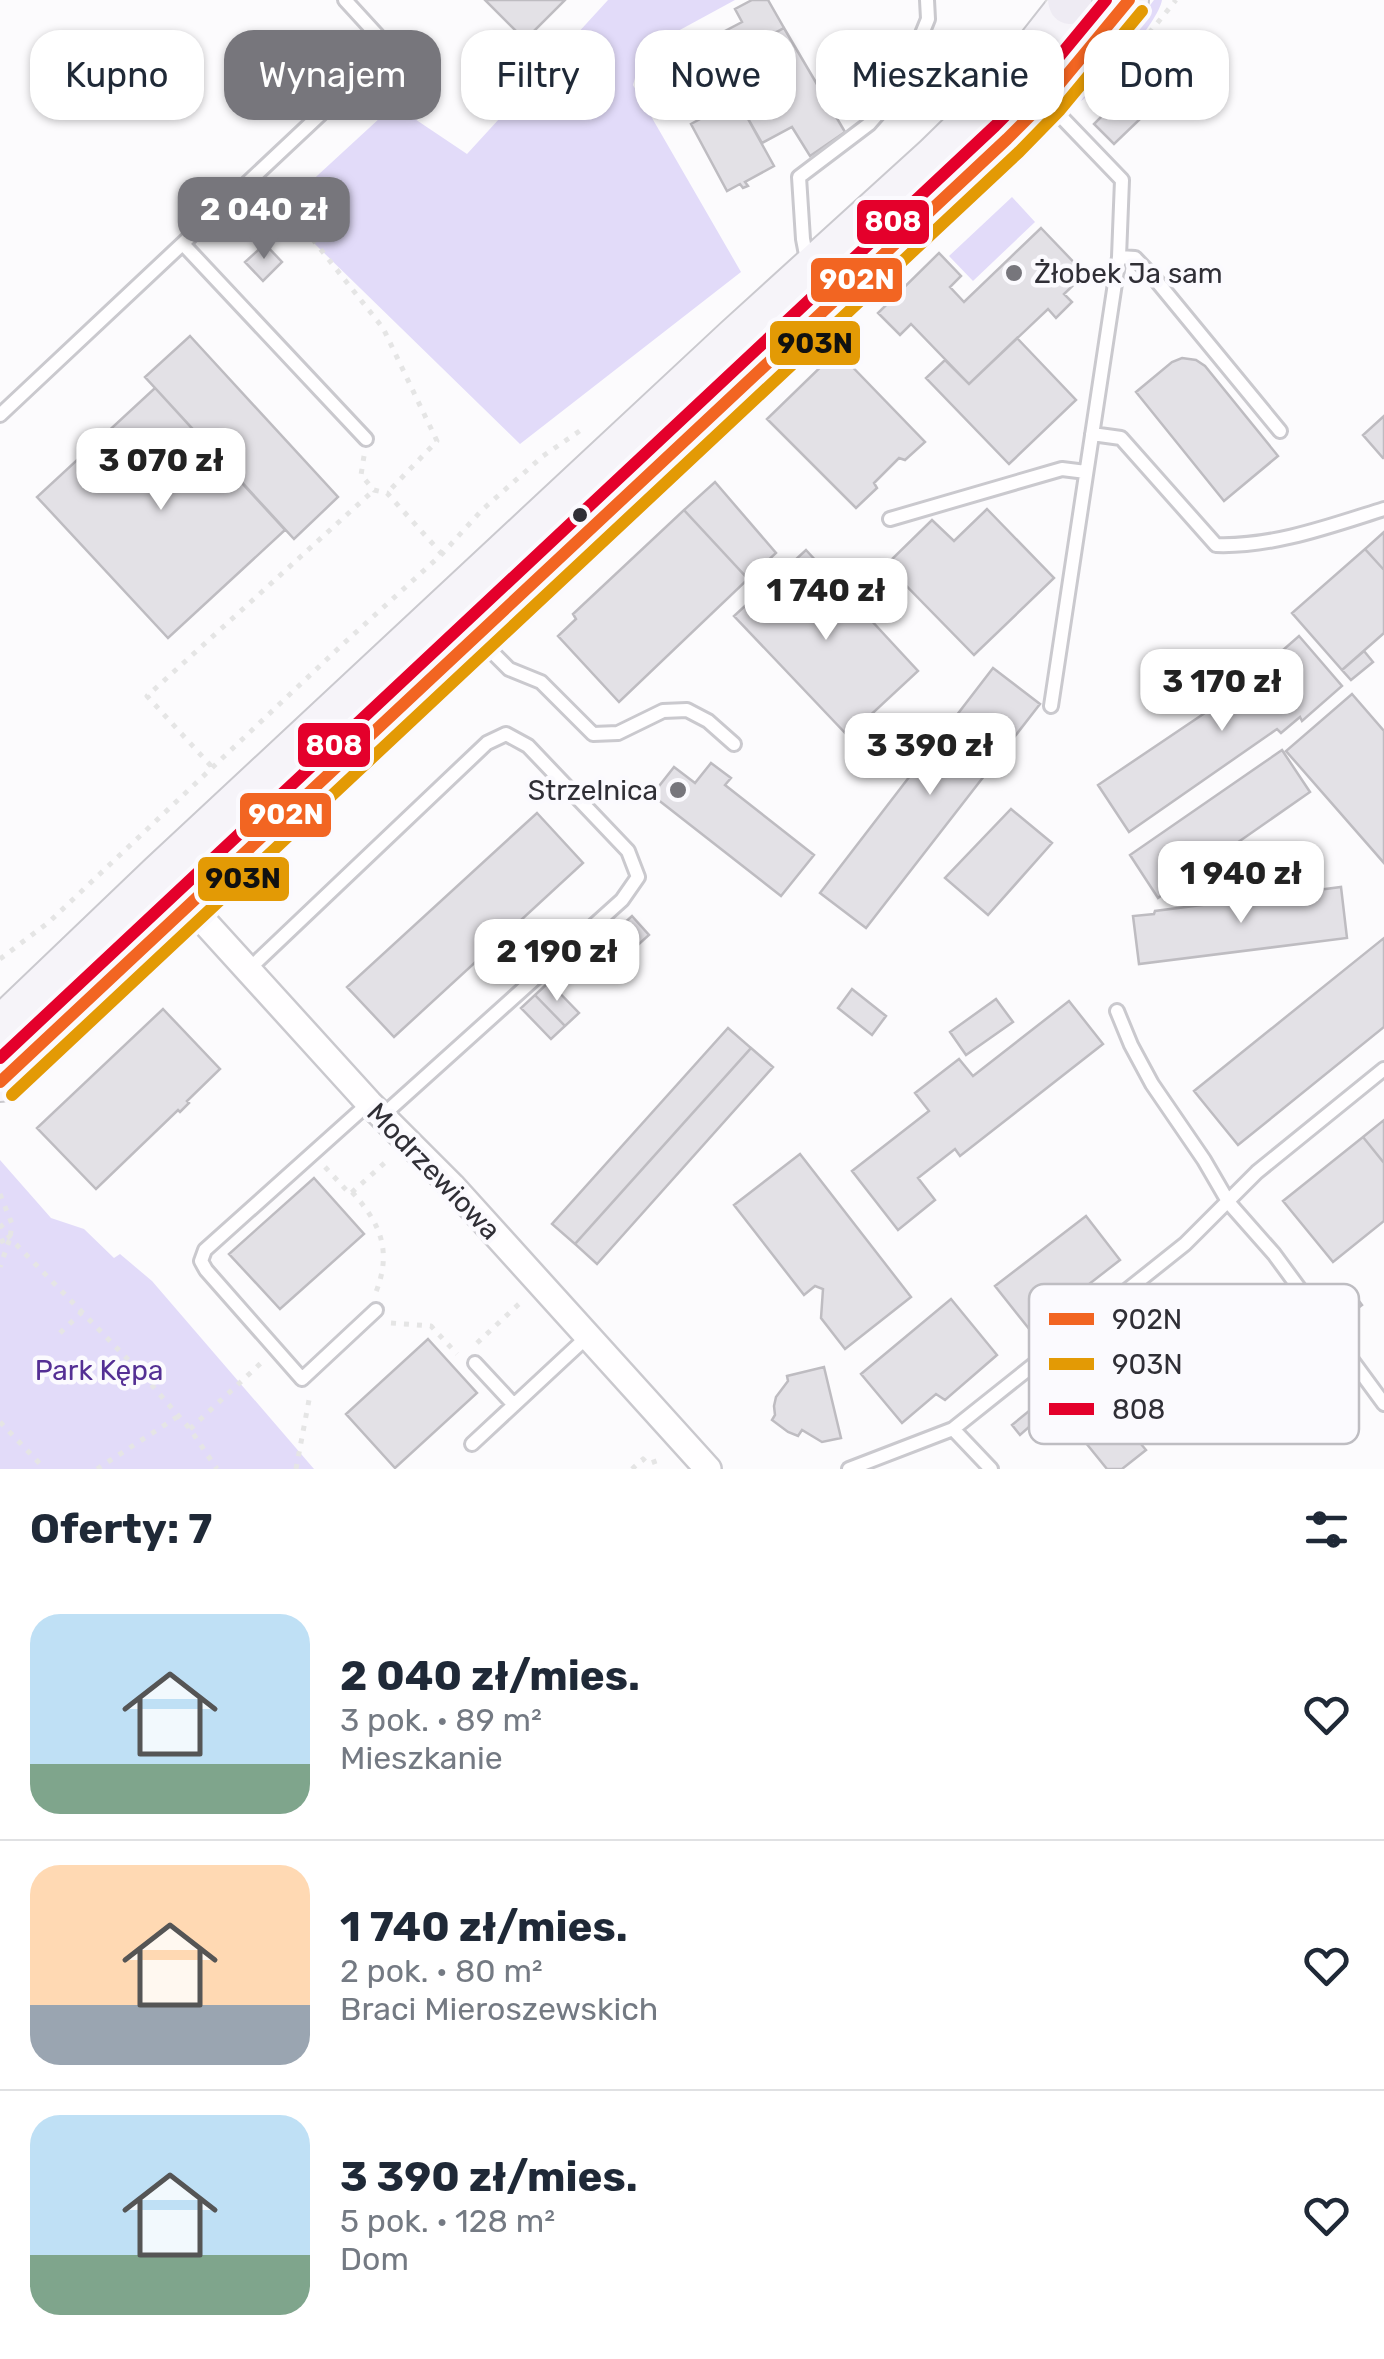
<!DOCTYPE html>
<html lang="pl">
<head>
<meta charset="utf-8">
<style>
  body { margin:0; font-family:Rubik,sans-serif; background:#f2f2f3; color:#1f2937; height:100vh; display:flex; flex-direction:column; font-size:38px; white-space:nowrap }
  * { box-sizing:border-box; margin:0 }
  p { font-size:32px; color:#747a83 }
  .icon { flex:none; width:55px; height:55px; fill:none; stroke:currentColor; stroke-width:2; stroke-linecap:round; stroke-linejoin:round }
  .map { position:relative; height:1469px; overflow:hidden }
  .side { display:flex; flex-direction:column; background:#fff; flex:1 }
  .side>* { flex:none }
  .top-card { position:absolute; left:30px; top:30px; width:1325px; height:90px; display:flex; gap:20px }
  .price { position:absolute; translate:-50% -85px; padding:0 22px; border-radius:20px; background:#fff; color:#222; font-size:32px; line-height:65px; filter:drop-shadow(0 2px 5px #0008) }
  .price::after { content:''; position:absolute; left:50%; top:60px; width:30px; height:22px; margin-left:-15px; background:inherit; clip-path:polygon(0 0,100% 0,50% 100%) }
  .price.selected { background:#77767c; color:#fff }
  ul { padding:0; list-style:none }
  li { display:flex; align-items:center; gap:30px; height:250px; padding:0 30px }
  li+li { border-top:2px solid #e0e1e3 }
  li span { display:grid; place-items:center; flex:none; width:280px; height:200px; border-radius:30px; color:#555 }
  li>.icon { margin-inline-start:auto }
  span .icon { width:120px; height:120px; fill:#fffc; stroke-width:1 }
  li b { font-size:42px }
  h2 { display:flex; justify-content:space-between; align-items:center; height:120px; padding:0 30px; font-size:42px }
  .chip { padding:0 35px; border-radius:30px; background:#fff; box-shadow:0 2px 8px #0004; font-size:35px; line-height:90px }
  .chip.selected { background:#77767c; color:#fff }
  .map>svg:first-child { display:block }
  .green { fill:#e2dbf9 }
  .building { fill:#e3e1e6; stroke:#bebcc1; stroke-width:2.5 }
  .lines { fill:none; stroke-linecap:round; stroke-linejoin:round }
  .lane-casing { stroke:#cac9ce; stroke-width:18 }
  .street-casing { stroke:#cac9ce; stroke-width:30 }
  .secondary-casing { stroke:#cac9ce; stroke-width:42 }
  .primary-casing { stroke:#d9d8da; stroke-width:48 }
  .path { stroke:#e5e5e5; stroke-width:5; stroke-dasharray:5 8; stroke-linecap:butt }
  .lane { stroke:#fffeff; stroke-width:12 }
  .street { stroke:#fffeff; stroke-width:25 }
  .secondary { stroke:#f6f4f9; stroke-width:38 }
  .primary { stroke:#eeebf3; stroke-width:42 }
  .bus-1-casing { stroke:#fbfafe; stroke-width:20 }
  .bus-2-casing { stroke:#fbfafe; stroke-width:20 }
  .bus-3-casing { stroke:#fbfafe; stroke-width:20 }
  .bus-1 { stroke:#f26522; stroke-width:12 }
  .bus-2 { stroke:#e39a05; stroke-width:12 }
  .bus-3 { stroke:#e4002b; stroke-width:12 }
  .poi-dot { fill:#77767c; stroke:#fbfafe; stroke-width:4 }
  .bus-dot { fill:#302f36; stroke:#fbfafe; stroke-width:4 }
  .labels { text-anchor:middle; stroke-width:9; stroke-linejoin:round; paint-order:stroke }
  .poi-label { font-size:28px; fill:#302f36; stroke:#fbfafe; text-anchor:start }
  .street-label { font-size:28px; fill:#302f36; stroke:#fbfafe }
  .park-label { font-size:28px; fill:#542f94; stroke:#fbfafe }
  .key { fill:#fbfafe; stroke:#bebdc2; stroke-width:2.5 }
  .key-label { font-size:28px; fill:#302f36 }
  .line-badge { stroke:#fbfafe; stroke-width:4 }
  .badge-label { font-size:28px; text-anchor:middle; font-weight:bold; fill:#fff }
  .pale-badge-label { font-size:28px; text-anchor:middle; font-weight:bold; fill:#111 }
</style>
</head>
<body>
<div class="map">
<svg width="1384" height="1469" viewBox="0 0 1384 1469">
  <rect width="100%" height="100%" fill="#fcfbfd"/>
  <!-- green -->
  <path class="green" d="M608,0H735L643,50L633,85L741,272L520,444L280,210L394,105L467,154Z
    M1154,0H1162C1159,21 1101,89 1081,101L1088,86Z
    M1012,197L1035,222L973,281L949,256Z
    M0,1160L51,1218L84,1229L114,1258L120,1254L152,1281L314,1469H0Z"/>
  <!-- building -->
  <path class="building" d="M485,0H565L525,40Z
    M752,0H768L784,28L737,53L725,31L742,22L735,9Z
    M784,28L845,132L810,156L792,127L762,143L737,99L765,79L749,47Z
    M1140,73L1163,97L1114,144L1094,124L1106,112L1103,109Z
    M737,99L774,166L745,182L748,186L743,188L740,184L727,191L691,124Z
    M1041,228L1085,274L1064,294L1072,302L1056,318L1048,309L969,384L911,324L900,335L878,313L939,253L961,276L950,287L964,302Z
    M265,244L282,262L263,281L245,262Z
    M190,336L338,497L294,539L145,377Z
    M1017,338L1076,400L1009,464L926,378L945,360L969,384Z
    M837,351L925,442L905,460L899,458L874,483L877,488L856,508L767,419Z
    M1182,358L1196,360L1205,366L1278,456L1224,501L1136,392L1172,362Z
    M155,388L285,530L168,638L37,497Z
    M1384,416V458H1383L1363,435Z
    M715,482L776,553L748,579L684,510Z
    M987,509L1054,578L974,655L886,565L932,520L954,541Z
    M684,510L748,579L619,702L558,636L576,619L573,614Z
    M1384,532V570L1365,549Z
    M1365,549L1384,570V633L1342,670L1292,613Z
    M806,550L918,671L848,736L734,616Z
    M1299,636L1342,686L1302,721L1300,717L1281,733L1277,729L1129,832L1098,785L1233,694Z
    M1364,651L1373,662L1351,680L1342,670Z
    M993,668L1040,704L866,928L820,893Z
    M1352,694L1384,731V863L1286,751Z
    M1282,750L1310,792L1158,898L1130,855Z
    M711,763L731,778L725,785L814,855L781,896L652,795L674,767L695,783Z
    M1011,809L1052,843L988,915L945,878Z
    M537,813L583,863L394,1037L347,987Z
    M1341,887L1347,938L1139,964L1133,916L1154,914L1155,911Z
    M632,916L649,935L629,953L612,934Z
    M1384,938V1027L1238,1145L1194,1091Z
    M549,982L579,1013L565,1026L535,995Z
    M852,989L886,1016L872,1035L838,1008Z
    M535,995L565,1026L551,1039L521,1008Z
    M996,999L1013,1022L966,1055L950,1032Z
    M1069,1001L1103,1044L960,1156L955,1149L918,1178L935,1200L898,1230L852,1171L929,1111L915,1093L959,1059L973,1076Z
    M163,1009L220,1069L187,1101L189,1103L180,1112L178,1110L96,1189L37,1128Z
    M728,1028L751,1048L575,1244L552,1224Z
    M751,1048L773,1067L597,1264L575,1244Z
    M1384,1120V1163L1363,1137Z
    M1363,1137L1384,1163V1221L1333,1262L1283,1201Z
    M800,1154L911,1297L845,1349L821,1318L823,1289L815,1286L804,1295L734,1205Z
    M314,1178L364,1234L280,1309L229,1254Z
    M1086,1216L1120,1260L1030,1330L995,1286Z
    M1348,1286L1362,1305L1345,1318L1331,1299Z
    M951,1299L997,1355L945,1400L936,1394L902,1423L861,1374Z
    M1151,1338L1183,1378L1151,1403L1157,1409L1144,1419L1139,1414L1125,1425L1146,1450L1122,1469H1107L1060,1411Z
    M428,1339L477,1393L395,1468L346,1414Z
    M824,1367L841,1438L822,1442L802,1430L798,1436L788,1432L772,1420L775,1415L774,1406L776,1397L788,1381L787,1376Z
    M1029,1411L1037,1420L1020,1435L1012,1425Z"/>
  <g class="lines">
    <defs>
      <path id="lane" d="M1018,72L1122,180L1119,257L1051,706
        M899,90L970,112
        M183,244L366,439
        M1119,257L1135,258L1155,279L1280,431
        M808,265L803,239L799,177L869,124L899,90L928,19L927,0
        M0,415L390,49L345,0
        M1092,434L1121,438L1216,545C1273,547 1330,526 1384,509
        M890,519L1062,469L1086,472
        M478,638L509,669L541,682L593,734L618,733L663,711L687,710L708,721L734,744
        M248,970L487,743L506,734L528,746L628,851L638,877L622,900L382,1116
        M1117,1011L1131,1045L1152,1084L1204,1160L1229,1203L1274,1254L1384,1404
        M369,1103L205,1250L201,1261L206,1270L302,1379L376,1310
        M475,1363L514,1405
        M953,1429L991,1469
        M472,1444L587,1337
        M849,1469L953,1429L1185,1244L1257,1172L1384,1069"/>
      <path id="street" d="M160,873L369,1103L452,1186L708,1469"/>
      <path id="secondary" d="M0,1026L160,873L735,337L934,156L977,114L1017,70L1072,0
        M0,1082L427,682L593,529L1007,139L1047,99L1129,0"/>
      <path id="primary" d="M1069,0L1070,3"/>
    </defs>
    <!-- lane casing -->
    <use href="#lane" class="lane-casing"/>
    <!-- street casing -->
    <use href="#street" class="street-casing"/>
    <!-- secondary casing -->
    <use href="#secondary" class="secondary-casing"/>
    <!-- primary casing -->
    <use href="#primary" class="primary-casing"/>
    <!-- path -->
    <path class="path" d="M1141,43L1176,0
      M270,190L291,212L383,328L437,441L387,493
      M364,456L361,475L374,490L387,493L442,554
      M211,766L147,696L374,490
      M0,959L49,922L343,644L442,554L482,510L543,456L584,428
      M325,1167L350,1194L389,1159
      M352,1192C381,1224 392,1251 376,1292
      M0,1194L12,1224L10,1238
      M0,1224L10,1238L143,1375L190,1429L217,1469
      M0,1242L10,1238L0,1267
      M391,1323L431,1326L457,1354
      M60,1333L82,1312
      M477,1343L520,1303
      M0,1422L45,1469
      M190,1429L261,1363
      M97,1469L177,1417
      M296,1469L309,1400
      M632,1469L643,1459L648,1464L662,1459"/>
    <!-- lane -->
    <use href="#lane" class="lane"/>
    <!-- street -->
    <use href="#street" class="street"/>
    <!-- secondary -->
    <use href="#secondary" class="secondary"/>
    <!-- primary -->
    <use href="#primary" class="primary"/>
    <defs>
      <path id="bus-1" d="M0,1082L1007,139L1047,99L1129,0"/>
      <path id="bus-2" d="M12,1095L1019,152L1060,110L1142,11"/>
      <path id="bus-3" d="M0,1058L995,126L1034,87L1106,0"/>
    </defs>
    <!-- bus-1 casing -->
    <use href="#bus-1" class="bus-1-casing"/>
    <!-- bus-2 casing -->
    <use href="#bus-2" class="bus-2-casing"/>
    <!-- bus-3 casing -->
    <use href="#bus-3" class="bus-3-casing"/>
    <!-- bus-1 -->
    <use href="#bus-1" class="bus-1"/>
    <!-- bus-2 -->
    <use href="#bus-2" class="bus-2"/>
    <!-- bus-3 -->
    <use href="#bus-3" class="bus-3"/>
  </g>
  <!-- markers -->
  <g class="poi-dot">
    <circle cx="1014" cy="273" r="10"/>
    <circle cx="678" cy="790" r="10"/>
  </g>
  <circle class="bus-dot" cx="580" cy="515" r="9"/>
  <g class="labels">
    <!-- poi labels -->
    <g class="poi-label">
      <text x="1034" y="283">Żłobek Ja sam</text>
      <text x="658" y="800" text-anchor="end">Strzelnica</text>
    </g>
    <!-- street labels -->
    <g class="street-label">
      <text transform="translate(434 1171) rotate(46)" y="10">Modrzewiowa</text>
    </g>
    <!-- park labels -->
    <g class="park-label">
      <text x="99" y="1380">Park Kępa</text>
    </g>
  </g>
  <!-- legend -->
  <rect x="1029" y="1284" width="330" height="160" rx="15" class="key"/>
  <rect x="1049" y="1313" width="45" height="12" fill="#f26522"/>
  <rect x="1049" y="1358" width="45" height="12" fill="#e39a05"/>
  <rect x="1049" y="1403" width="45" height="12" fill="#e4002b"/>
  <g class="key-label">
    <text x="1112" y="1329">902N</text>
    <text x="1112" y="1374">903N</text>
    <text x="1112" y="1419">808</text>
  </g>
  <g class="line-badge">
    <rect x="855" y="198" width="76" height="48" rx="10" fill="#e4002b"/>
    <rect x="809" y="256" width="95" height="48" rx="10" fill="#f26522"/>
    <rect x="768" y="319" width="94" height="48" rx="10" fill="#e39a05"/>
    <rect x="296" y="721" width="76" height="48" rx="10" fill="#e4002b"/>
    <rect x="238" y="791" width="95" height="48" rx="10" fill="#f26522"/>
    <rect x="196" y="855" width="95" height="48" rx="10" fill="#e39a05"/>
  </g>
  <g class="badge-label">
    <text x="893" y="231">808</text>
    <text x="857" y="289">902N</text>
    <text x="334" y="755">808</text>
    <text x="286" y="824">902N</text>
  </g>
  <g class="pale-badge-label">
    <text x="815" y="353">903N</text>
    <text x="243" y="888">903N</text>
  </g>
</svg>
<b class="price selected" style="left:264px;top:262px">2 040 zł</b>
<b class="price" style="left:161px;top:513px">3 070 zł</b>
<b class="price" style="left:826px;top:643px">1 740 zł</b>
<b class="price" style="left:1222px;top:734px">3 170 zł</b>
<b class="price" style="left:930px;top:798px">3 390 zł</b>
<b class="price" style="left:1241px;top:926px">1 940 zł</b>
<b class="price" style="left:557px;top:1004px">2 190 zł</b>
<div class="top-card">
<a class="chip">Kupno</a>
<a class="chip selected">Wynajem</a>
<a class="chip">Filtry</a>
<a class="chip">Nowe</a>
<a class="chip">Mieszkanie</a>
<a class="chip">Dom</a>
</div>
</div>
<section class="side">
<h2>Oferty: 7<svg class="icon" aria-label="filters" viewBox="0 0 24 24"><path d="M4 7h16M4 17h16"/><circle cx="9" cy="7" r="2"/><circle cx="15" cy="17" r="2"/></svg></h2>
<ul>
<li><span style="background:linear-gradient(#bfe0f5 75%,#7fa58c 0)"><svg class="icon" aria-label="home" viewBox="0 0 24 24"><path d="M3 11l9-7 9 7M6 9v11h12V9"/></svg></span><div><b>2 040 zł/mies.</b><p>3 pok. · 89 m²</p><p>Mieszkanie</p></div><svg class="icon" aria-label="heart" viewBox="0 0 24 24"><path d="M12 20l-8-8c-3-5 5-10 8-4 3-6 11-1 8 4z"/></svg></li>
<li><span style="background:linear-gradient(#ffd9b3 70%,#9aa5b1 0)"><svg class="icon" aria-label="home" viewBox="0 0 24 24"><path d="M3 11l9-7 9 7M6 9v11h12V9"/></svg></span><div><b>1 740 zł/mies.</b><p>2 pok. · 80 m²</p><p>Braci Mieroszewskich</p></div><svg class="icon" aria-label="heart" viewBox="0 0 24 24"><path d="M12 20l-8-8c-3-5 5-10 8-4 3-6 11-1 8 4z"/></svg></li>
<li><span style="background:linear-gradient(#bfe0f5 70%,#7fa58c 0)"><svg class="icon" aria-label="home" viewBox="0 0 24 24"><path d="M3 11l9-7 9 7M6 9v11h12V9"/></svg></span><div><b>3 390 zł/mies.</b><p>5 pok. · 128 m²</p><p>Dom</p></div><svg class="icon" aria-label="heart" viewBox="0 0 24 24"><path d="M12 20l-8-8c-3-5 5-10 8-4 3-6 11-1 8 4z"/></svg></li>
</ul>
</section>
</body>
</html>
